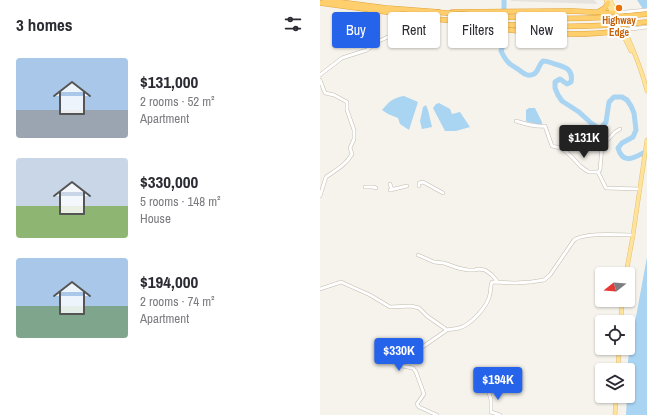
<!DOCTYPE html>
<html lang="en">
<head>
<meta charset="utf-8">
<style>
  body { margin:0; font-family:"Archivo Narrow",sans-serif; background:#f7f7f7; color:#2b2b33; height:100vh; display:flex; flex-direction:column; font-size:15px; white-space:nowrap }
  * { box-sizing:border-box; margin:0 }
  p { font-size:13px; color:#7c7c81 }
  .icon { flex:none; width:22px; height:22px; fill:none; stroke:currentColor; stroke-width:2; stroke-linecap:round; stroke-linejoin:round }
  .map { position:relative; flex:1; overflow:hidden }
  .sheet { display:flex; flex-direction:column; background:#fff; width:320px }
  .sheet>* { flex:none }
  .banner { position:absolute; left:12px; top:12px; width:255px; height:36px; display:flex; gap:8px }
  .needle { width:26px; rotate:253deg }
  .fabs { position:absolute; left:275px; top:267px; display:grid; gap:8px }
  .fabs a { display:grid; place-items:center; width:40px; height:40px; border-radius:4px; background:#fff; box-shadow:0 1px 3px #0004; font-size:20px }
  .price { position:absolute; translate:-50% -34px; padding:0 9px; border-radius:4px; background:#2563eb; color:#fff; font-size:13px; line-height:26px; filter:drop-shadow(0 1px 2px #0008) }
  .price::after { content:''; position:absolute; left:50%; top:24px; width:12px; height:9px; margin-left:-6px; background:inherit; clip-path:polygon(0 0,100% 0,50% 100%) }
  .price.current { background:#222; color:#fff }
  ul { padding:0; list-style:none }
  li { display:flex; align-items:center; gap:12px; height:100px; padding:0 16px }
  li span { display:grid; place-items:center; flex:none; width:112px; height:80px; border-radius:4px; color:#555 }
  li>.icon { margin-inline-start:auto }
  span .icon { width:48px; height:48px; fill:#fffc; stroke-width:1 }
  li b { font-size:17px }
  h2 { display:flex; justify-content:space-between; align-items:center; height:48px; padding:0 16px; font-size:17px }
  .chip { padding:0 14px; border-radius:4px; background:#fff; box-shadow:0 1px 3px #0004; font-size:14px; line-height:36px }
  .chip.current { background:#2563eb; color:#fff }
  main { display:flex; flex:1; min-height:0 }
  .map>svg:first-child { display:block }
  .industrial { fill:#e6e2dd }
  .water { fill:#a9d4f2 }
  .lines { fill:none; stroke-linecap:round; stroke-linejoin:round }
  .river { stroke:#a9d4f2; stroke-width:5 }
  .minor-casing { stroke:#c2bbae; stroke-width:4 }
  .major-casing { stroke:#e6c16a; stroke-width:4.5 }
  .highway-casing { stroke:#e0a43c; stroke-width:5.5 }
  .minor { stroke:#fff; stroke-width:3 }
  .major { stroke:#ffe39c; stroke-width:3.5 }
  .highway { stroke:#ffcf6e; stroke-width:4.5 }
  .highway-bridge-casing { stroke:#e0a43c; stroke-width:5.5; stroke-linecap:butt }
  .highway-bridge { stroke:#ffcf6e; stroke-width:4.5 }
  .food-dot { fill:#e8710a; stroke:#fff; stroke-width:1.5 }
  .labels { text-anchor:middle; stroke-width:4; stroke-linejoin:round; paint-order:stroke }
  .food-label { font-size:10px; font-weight:bold; fill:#c56008; stroke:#fff }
</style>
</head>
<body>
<main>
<section class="sheet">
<h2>3 homes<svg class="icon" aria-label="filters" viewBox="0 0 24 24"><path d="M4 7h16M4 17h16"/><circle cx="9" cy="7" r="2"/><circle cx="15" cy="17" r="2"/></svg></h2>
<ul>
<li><span style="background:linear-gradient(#a9c7e8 65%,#9aa5b1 0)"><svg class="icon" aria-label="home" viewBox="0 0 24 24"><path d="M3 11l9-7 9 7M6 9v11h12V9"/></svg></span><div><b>$131,000</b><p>2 rooms · 52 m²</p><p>Apartment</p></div></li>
<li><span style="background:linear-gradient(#c9d6e8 60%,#8fb573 0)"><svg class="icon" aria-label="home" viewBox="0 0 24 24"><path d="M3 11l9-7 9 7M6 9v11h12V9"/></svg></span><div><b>$330,000</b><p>5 rooms · 148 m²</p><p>House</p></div></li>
<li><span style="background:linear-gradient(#a9c7e8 60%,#7fa58c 0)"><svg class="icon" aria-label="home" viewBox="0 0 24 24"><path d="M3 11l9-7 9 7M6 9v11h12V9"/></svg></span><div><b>$194,000</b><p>2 rooms · 74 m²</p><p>Apartment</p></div></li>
</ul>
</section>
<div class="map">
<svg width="327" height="415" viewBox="0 0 327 415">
  <rect width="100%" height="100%" fill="#f6f3ec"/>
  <!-- industrial -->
  <path class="industrial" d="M191,0H274L278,4L191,1Z"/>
  <!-- water -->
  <path class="water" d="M317,0H327V15Z
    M84,96L98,102L89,130L80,124L78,118L68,114L62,110C69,102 72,98 84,96Z
    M119,103L130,109L132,114L140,112L150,127L136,131H125L113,108L116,104Z
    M106,105L108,110L112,127L102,129L100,121L103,107Z
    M209,108H215L222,122V124L221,125L208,122L206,121V110Z
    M327,257V415H306L307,396H308V360Z"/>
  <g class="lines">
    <!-- river -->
    <path class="river" d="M184,0C185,12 181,23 182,35C182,41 184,46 181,51C183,55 185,59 188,62C190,65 194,66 196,68C202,71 206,78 214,74C219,71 218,65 223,61C227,61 229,62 232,63C242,67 254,67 251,82L247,84L240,79L235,82V88L238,95L242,101L259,112L271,123L280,129L286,122L289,102L294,97H302L307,100L311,106L314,113L316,130L313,137L302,143L298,148C303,166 316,157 327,151"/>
    <defs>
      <path id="minor" d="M295,13L327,10
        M303,30L327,27
        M0,75L22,58L47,50L59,41L70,36L79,30
        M0,80L5,93L14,95L27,102V110L34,130V139L30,148L32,154C26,165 16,170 6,177L0,196
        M196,121C205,124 215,127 225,126L232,146L245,149
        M300,129L295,132L282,146L280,170L278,172L286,188L320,189
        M254,146L245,149L244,150L252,157L260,166L267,171L269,172H278
        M70,184L72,190
        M99,186V183L103,182L123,193
        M45,187H53L56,188
        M70,190L87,186
        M98,255L114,262L124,263L138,268L148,270H155L158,269L165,270L172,275L177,281
        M0,289L21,282L50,295L70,307L91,306L99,308L107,316L127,330C131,329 135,329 139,328C151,325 168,306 170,294C171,289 170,286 172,282L195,283L211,282L224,280L230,275L254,240C265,232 299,235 313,235
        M167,385L171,400V412L180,415
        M117,415L99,407L97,404L104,394L96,372L93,368L82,366L81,363L83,361L88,357L127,330"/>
      <path id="major" d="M286,0L311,51
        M290,0C304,29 319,59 327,91
        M306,274L313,235L327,140
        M301,322L302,300
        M298,370L299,348
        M295,415L296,396"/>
      <path id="highway" d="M4,0L66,8L119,12
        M0,3L118,19
        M132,12L252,11L293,13
        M278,12L285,8L288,3
        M143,23C195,32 248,38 301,31"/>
    </defs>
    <!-- minor casing -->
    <use href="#minor" class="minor-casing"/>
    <!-- major casing -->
    <use href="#major" class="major-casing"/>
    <!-- highway casing -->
    <use href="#highway" class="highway-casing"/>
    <!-- minor -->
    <use href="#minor" class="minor"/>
    <!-- major -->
    <use href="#major" class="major"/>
    <!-- highway -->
    <use href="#highway" class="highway"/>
    <defs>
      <path id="highway-bridge" d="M115,12C186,18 256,22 327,14
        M115,19C185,26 256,30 327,22"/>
    </defs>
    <!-- highway-bridge casing -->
    <use href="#highway-bridge" class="highway-bridge-casing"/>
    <!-- highway-bridge -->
    <use href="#highway-bridge" class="highway-bridge"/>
  </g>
  <!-- markers -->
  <circle class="food-dot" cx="299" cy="8" r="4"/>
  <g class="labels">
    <!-- food labels -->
    <g class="food-label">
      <text x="299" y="24">Highway<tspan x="299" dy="12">Edge</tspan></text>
    </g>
  </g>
</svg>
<div class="fabs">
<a><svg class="needle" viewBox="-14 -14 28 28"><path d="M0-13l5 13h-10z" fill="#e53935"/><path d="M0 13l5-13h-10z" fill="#7c7c81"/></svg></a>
<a><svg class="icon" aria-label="locate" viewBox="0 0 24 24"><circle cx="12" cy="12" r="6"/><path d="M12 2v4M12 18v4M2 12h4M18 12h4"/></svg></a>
<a><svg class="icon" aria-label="layers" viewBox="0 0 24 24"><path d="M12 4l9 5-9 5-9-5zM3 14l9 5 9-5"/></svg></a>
</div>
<b class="price current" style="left:264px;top:159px">$131K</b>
<b class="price" style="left:79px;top:372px">$330K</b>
<b class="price" style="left:178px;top:401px">$194K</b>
<div class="banner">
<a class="chip current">Buy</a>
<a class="chip">Rent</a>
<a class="chip">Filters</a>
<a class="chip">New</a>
</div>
</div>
</main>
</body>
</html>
